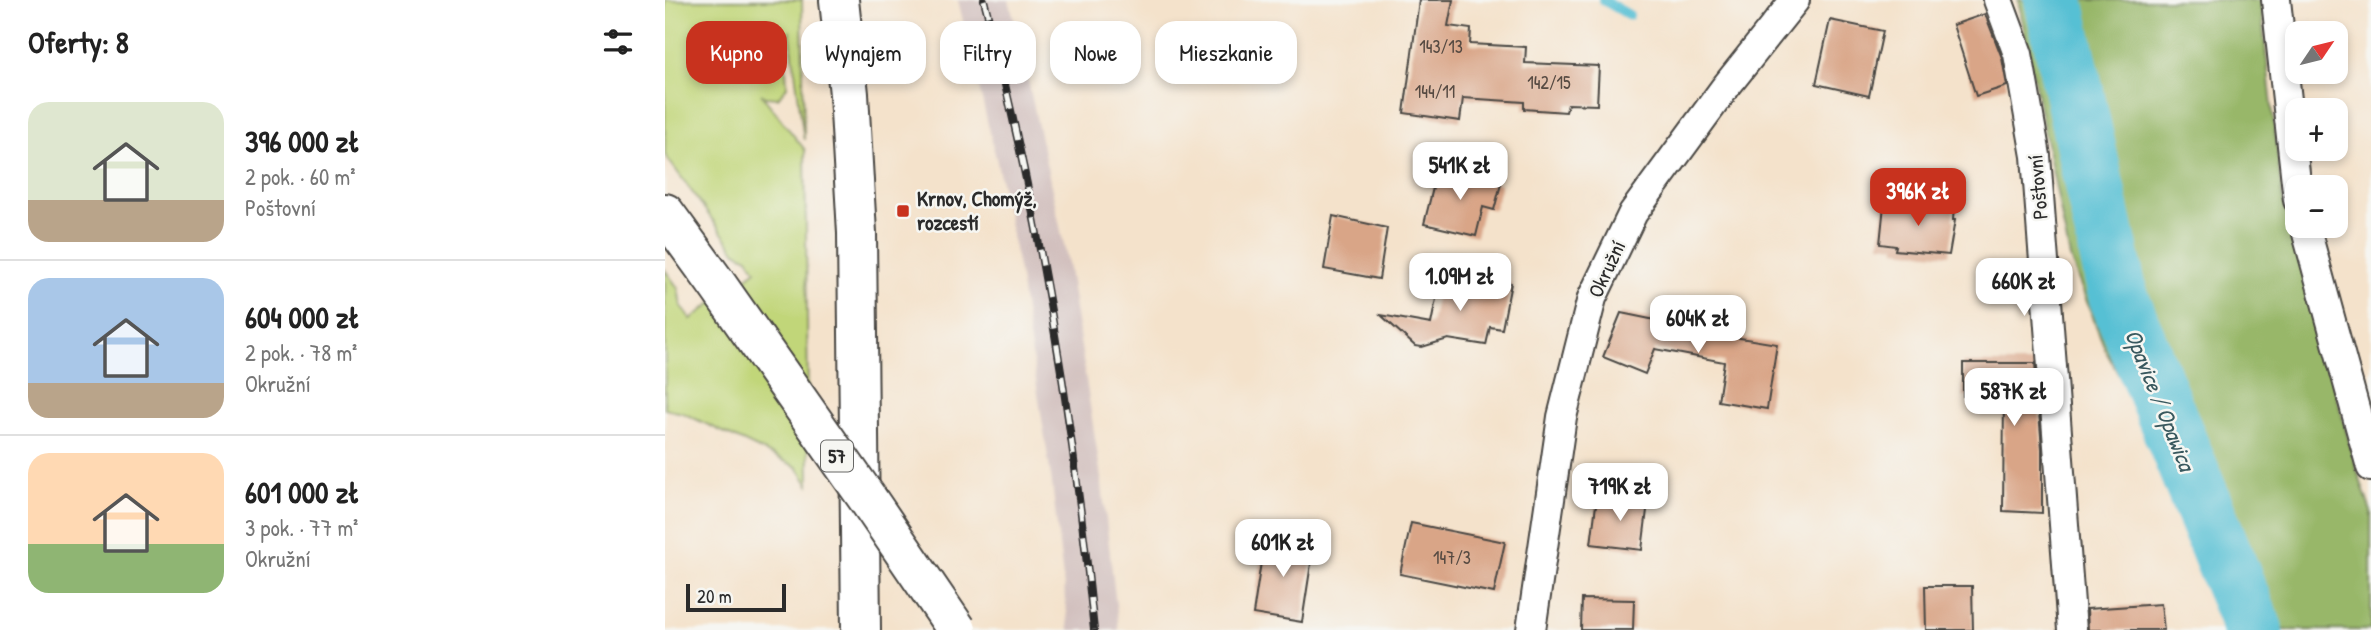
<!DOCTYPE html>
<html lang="pl">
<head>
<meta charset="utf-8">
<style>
  body { margin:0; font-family:"Patrick Hand",sans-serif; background:#f2f2f2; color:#222; height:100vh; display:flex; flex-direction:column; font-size:26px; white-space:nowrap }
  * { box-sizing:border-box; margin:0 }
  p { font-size:23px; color:#767676 }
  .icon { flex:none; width:38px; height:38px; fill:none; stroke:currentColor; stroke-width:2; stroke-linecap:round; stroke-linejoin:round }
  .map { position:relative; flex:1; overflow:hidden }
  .panel { display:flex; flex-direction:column; background:#fff; width:665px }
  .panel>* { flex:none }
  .banner { position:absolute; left:21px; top:21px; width:665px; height:63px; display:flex; gap:14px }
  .needle { width:46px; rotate:55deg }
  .tools { position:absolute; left:1620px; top:21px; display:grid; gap:14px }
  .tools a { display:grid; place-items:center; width:63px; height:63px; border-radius:14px; background:#fff; box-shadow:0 4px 10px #0003; font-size:35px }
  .scale { position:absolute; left:21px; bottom:18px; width:100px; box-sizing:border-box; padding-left:7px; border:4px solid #2b2b2b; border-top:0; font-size:19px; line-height:24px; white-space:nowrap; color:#2b2b2b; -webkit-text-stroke:5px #f6f6f2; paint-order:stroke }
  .price { position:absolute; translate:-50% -60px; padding:0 16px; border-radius:14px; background:#fff; color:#222; font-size:23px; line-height:46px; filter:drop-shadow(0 2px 4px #0008) }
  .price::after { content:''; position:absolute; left:50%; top:42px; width:21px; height:16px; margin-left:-10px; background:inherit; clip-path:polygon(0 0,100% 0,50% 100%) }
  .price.on { background:#c8321e; color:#fff }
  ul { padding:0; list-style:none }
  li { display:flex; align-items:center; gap:21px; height:175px; padding:0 28px }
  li+li { border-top:2px solid #e0e0e0 }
  li span { display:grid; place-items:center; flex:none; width:196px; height:140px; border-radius:21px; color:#555 }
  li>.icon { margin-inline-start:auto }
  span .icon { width:84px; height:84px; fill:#fffc; stroke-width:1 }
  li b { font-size:30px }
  h2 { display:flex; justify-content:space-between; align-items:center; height:84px; padding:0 28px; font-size:30px }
  .pill { padding:0 24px; border-radius:21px; background:#fff; box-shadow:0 4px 10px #0003; font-size:24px; line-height:63px }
  .pill.on { background:#c8321e; color:#fff }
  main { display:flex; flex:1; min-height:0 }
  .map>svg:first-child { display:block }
  .industrial { fill:#d1bfbd }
  .green { fill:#c1d679; stroke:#768052; stroke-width:2 }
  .forest { fill:#98b769; stroke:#62714a; stroke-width:2 }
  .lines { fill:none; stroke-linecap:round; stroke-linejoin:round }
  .stream { stroke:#57c0d4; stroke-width:10 }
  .river { stroke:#57c0d4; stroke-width:60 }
  .building { fill:#d9a587 }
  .minor-casing { stroke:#494643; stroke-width:32 }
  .secondary-casing { stroke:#494643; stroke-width:42 }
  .primary-casing { stroke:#494643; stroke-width:42 }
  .minor { stroke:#fff; stroke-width:28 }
  .secondary { stroke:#fff; stroke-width:38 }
  .primary { stroke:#fff; stroke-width:38 }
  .rail-casing { stroke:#2b2b2b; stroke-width:8 }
  .rail { stroke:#f6f6f2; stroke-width:5; stroke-dasharray:16; stroke-linecap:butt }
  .primary-bridge-casing { stroke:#494643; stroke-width:42; stroke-linecap:butt }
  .primary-bridge { stroke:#fff; stroke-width:38 }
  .poi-dot { fill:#c8321e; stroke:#f6f6f2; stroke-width:2.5 }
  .labels { text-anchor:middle; stroke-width:5; stroke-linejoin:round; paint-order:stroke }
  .number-label { font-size:18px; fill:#564a42 }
  .shield { fill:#f6f6f2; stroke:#686867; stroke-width:2 }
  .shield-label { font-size:19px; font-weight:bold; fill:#2b2b2b }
  .street-label { font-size:21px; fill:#2b2b2b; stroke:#f6f6f2 }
  .poi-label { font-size:21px; font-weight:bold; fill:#2b2b2b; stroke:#f6f6f2; text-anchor:start }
  .water-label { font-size:23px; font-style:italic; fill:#38585e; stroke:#f6f6f2 }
</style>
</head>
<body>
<main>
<section class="panel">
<h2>Oferty: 8<svg class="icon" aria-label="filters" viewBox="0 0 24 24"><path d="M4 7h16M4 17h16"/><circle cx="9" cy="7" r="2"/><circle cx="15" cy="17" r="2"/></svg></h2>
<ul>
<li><span style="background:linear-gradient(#dfe7d0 70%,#b9a48a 0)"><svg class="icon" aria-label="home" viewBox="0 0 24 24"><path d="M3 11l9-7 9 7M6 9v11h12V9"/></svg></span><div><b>396 000 zł</b><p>2 pok. · 60 m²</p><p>Poštovní</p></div></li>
<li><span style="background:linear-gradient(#a9c7e8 75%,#b9a48a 0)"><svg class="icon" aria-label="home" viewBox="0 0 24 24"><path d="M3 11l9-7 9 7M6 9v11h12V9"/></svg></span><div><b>604 000 zł</b><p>2 pok. · 78 m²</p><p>Okružní</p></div></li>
<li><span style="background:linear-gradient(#ffd9b3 65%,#8fb573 0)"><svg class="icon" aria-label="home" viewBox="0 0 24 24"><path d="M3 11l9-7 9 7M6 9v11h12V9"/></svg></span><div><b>601 000 zł</b><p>3 pok. · 77 m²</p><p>Okružní</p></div></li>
</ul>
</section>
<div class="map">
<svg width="1706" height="630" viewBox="0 0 1706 630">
  <rect width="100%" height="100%" fill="#f6f6f2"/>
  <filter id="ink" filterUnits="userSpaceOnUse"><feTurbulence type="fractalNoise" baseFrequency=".0143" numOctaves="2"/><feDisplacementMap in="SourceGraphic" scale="14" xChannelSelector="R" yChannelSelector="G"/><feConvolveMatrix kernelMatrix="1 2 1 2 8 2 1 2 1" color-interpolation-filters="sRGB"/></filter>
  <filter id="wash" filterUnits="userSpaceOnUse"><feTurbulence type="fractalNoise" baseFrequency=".00686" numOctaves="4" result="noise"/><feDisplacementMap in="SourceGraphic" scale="28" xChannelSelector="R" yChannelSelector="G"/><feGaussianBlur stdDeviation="1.57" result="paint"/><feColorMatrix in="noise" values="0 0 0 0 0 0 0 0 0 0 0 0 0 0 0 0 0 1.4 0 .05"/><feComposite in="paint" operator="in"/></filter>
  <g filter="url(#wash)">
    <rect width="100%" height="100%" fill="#f4e2cb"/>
    <!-- industrial -->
    <path class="industrial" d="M293,0H344L352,30L403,263L436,477L454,630H404L387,483L354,272L332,162Z"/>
    <!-- green -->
    <path class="green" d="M0,0H137L139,140L125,32L119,40L122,87L113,98L101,97L96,94L140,150L144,485L132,467L18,413L0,409V270L13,288L16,306L26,319L91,270L83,258L71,252L0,155Z"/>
    <!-- forest -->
    <path class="forest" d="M1353,0H1595L1617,195L1691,467L1706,512V630H1557L1466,398L1441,351L1405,258Z"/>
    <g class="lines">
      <!-- stream -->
      <path class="stream" d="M938,0L964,15
        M1364,0L1389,10"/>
      <!-- river -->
      <path class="river" d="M1389,0L1453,295L1588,630"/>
    </g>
    <g id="blocks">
      <!-- building -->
      <path class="building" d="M754,0H788L783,26L806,29L805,44L861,47L860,63L934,66L932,105L903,104L901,112L859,109V102L798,98L795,121L739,113Z
        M1320,14L1337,58L1342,86L1311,96L1288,25Z
        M1165,20L1218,31L1204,96L1151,84Z
        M773,168L836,184L829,210L818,207L811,236L759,224Z
        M1235,201L1289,207L1288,220H1290L1284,255L1230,250L1231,246L1215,244L1219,205L1234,206Z
        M668,216L722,228L714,279L659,269Z
        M788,272L846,283L837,329L825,327L821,345L783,339L757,347L750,346L716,315L766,324L773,289L785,291Z
        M956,313L1039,330L1038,332L1112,344L1102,409L1053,401L1059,362L990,349L980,374L938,357Z
        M1298,363H1370L1377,449V513L1338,511L1339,396H1298Z
        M932,497L983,502L977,550L926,544Z
        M746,523L840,542L829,593L735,574Z
        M600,536L649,544L637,622L588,614Z
        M1260,586H1307L1308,630H1261Z
        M917,599L969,600L968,630H916Z
        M1496,604L1499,630H1423L1422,609Z"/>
    </g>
  </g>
  <g filter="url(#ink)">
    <use href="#blocks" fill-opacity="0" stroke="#494643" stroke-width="2"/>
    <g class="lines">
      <defs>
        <path id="minor" d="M1333,0L1353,54L1371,156L1407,630
          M1611,0L1633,200
          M1640,226L1706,467
          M866,630L897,417L927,298L968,213L1059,89L1130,0"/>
        <path id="secondary" d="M174,0L184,94L192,233L196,630"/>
        <path id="primary" d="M0,213L51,283"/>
      </defs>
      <!-- minor casing -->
      <use href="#minor" class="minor-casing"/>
      <!-- secondary casing -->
      <use href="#secondary" class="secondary-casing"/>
      <!-- primary casing -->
      <use href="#primary" class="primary-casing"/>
      <!-- minor -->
      <use href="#minor" class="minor"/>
      <!-- secondary -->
      <use href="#secondary" class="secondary"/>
      <!-- primary -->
      <use href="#primary" class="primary"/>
      <defs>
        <path id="rail" d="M319,0C373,206 408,418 429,630"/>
      </defs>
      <!-- rail casing -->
      <use href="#rail" class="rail-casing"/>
      <!-- rail -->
      <use href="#rail" class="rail"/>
      <defs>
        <path id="primary-bridge" d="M51,283L202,498L292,630"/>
      </defs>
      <!-- primary-bridge casing -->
      <use href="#primary-bridge" class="primary-bridge-casing"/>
      <!-- primary-bridge -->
      <use href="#primary-bridge" class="primary-bridge"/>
    </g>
  </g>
  <!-- markers -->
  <rect class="poi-dot" x="231" y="204" width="14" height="14" rx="3.5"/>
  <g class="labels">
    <!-- number labels -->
    <g class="number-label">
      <text x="776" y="53">143/13</text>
      <text x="884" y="89">142/15</text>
      <text x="770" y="98">144/11</text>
      <text x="787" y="564">147/3</text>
    </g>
    <!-- shield labels -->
    <rect class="shield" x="156" y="440.5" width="32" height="31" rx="5"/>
    <g class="shield-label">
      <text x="172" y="463">57</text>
    </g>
    <!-- street labels -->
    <g class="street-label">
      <text transform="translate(1373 187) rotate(-95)" y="7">Poštovní</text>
      <text transform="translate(942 269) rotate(-65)" y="7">Okružní</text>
    </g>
    <!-- poi labels -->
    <g class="poi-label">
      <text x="252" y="206">Krnov, Chomýž,<tspan x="252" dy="24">rozcestí</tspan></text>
    </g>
    <!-- water labels -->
    <g class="water-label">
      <text transform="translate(1495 400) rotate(68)" y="8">Opavice / Opawica</text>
    </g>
  </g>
</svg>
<div class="tools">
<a><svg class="needle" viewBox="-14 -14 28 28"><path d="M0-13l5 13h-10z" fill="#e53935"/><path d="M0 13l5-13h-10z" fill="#767676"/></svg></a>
<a>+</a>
<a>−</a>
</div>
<div class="scale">20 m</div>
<b class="price" style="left:795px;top:202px">541K zł</b>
<b class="price on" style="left:1253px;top:228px">396K zł</b>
<b class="price" style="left:795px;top:313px">1.09M zł</b>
<b class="price" style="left:1359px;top:318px">660K zł</b>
<b class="price" style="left:1033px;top:355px">604K zł</b>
<b class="price" style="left:1349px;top:428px">587K zł</b>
<b class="price" style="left:955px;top:523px">719K zł</b>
<b class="price" style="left:618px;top:579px">601K zł</b>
<div class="banner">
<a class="pill on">Kupno</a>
<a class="pill">Wynajem</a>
<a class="pill">Filtry</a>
<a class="pill">Nowe</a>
<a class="pill">Mieszkanie</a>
</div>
</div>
</main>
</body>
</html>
